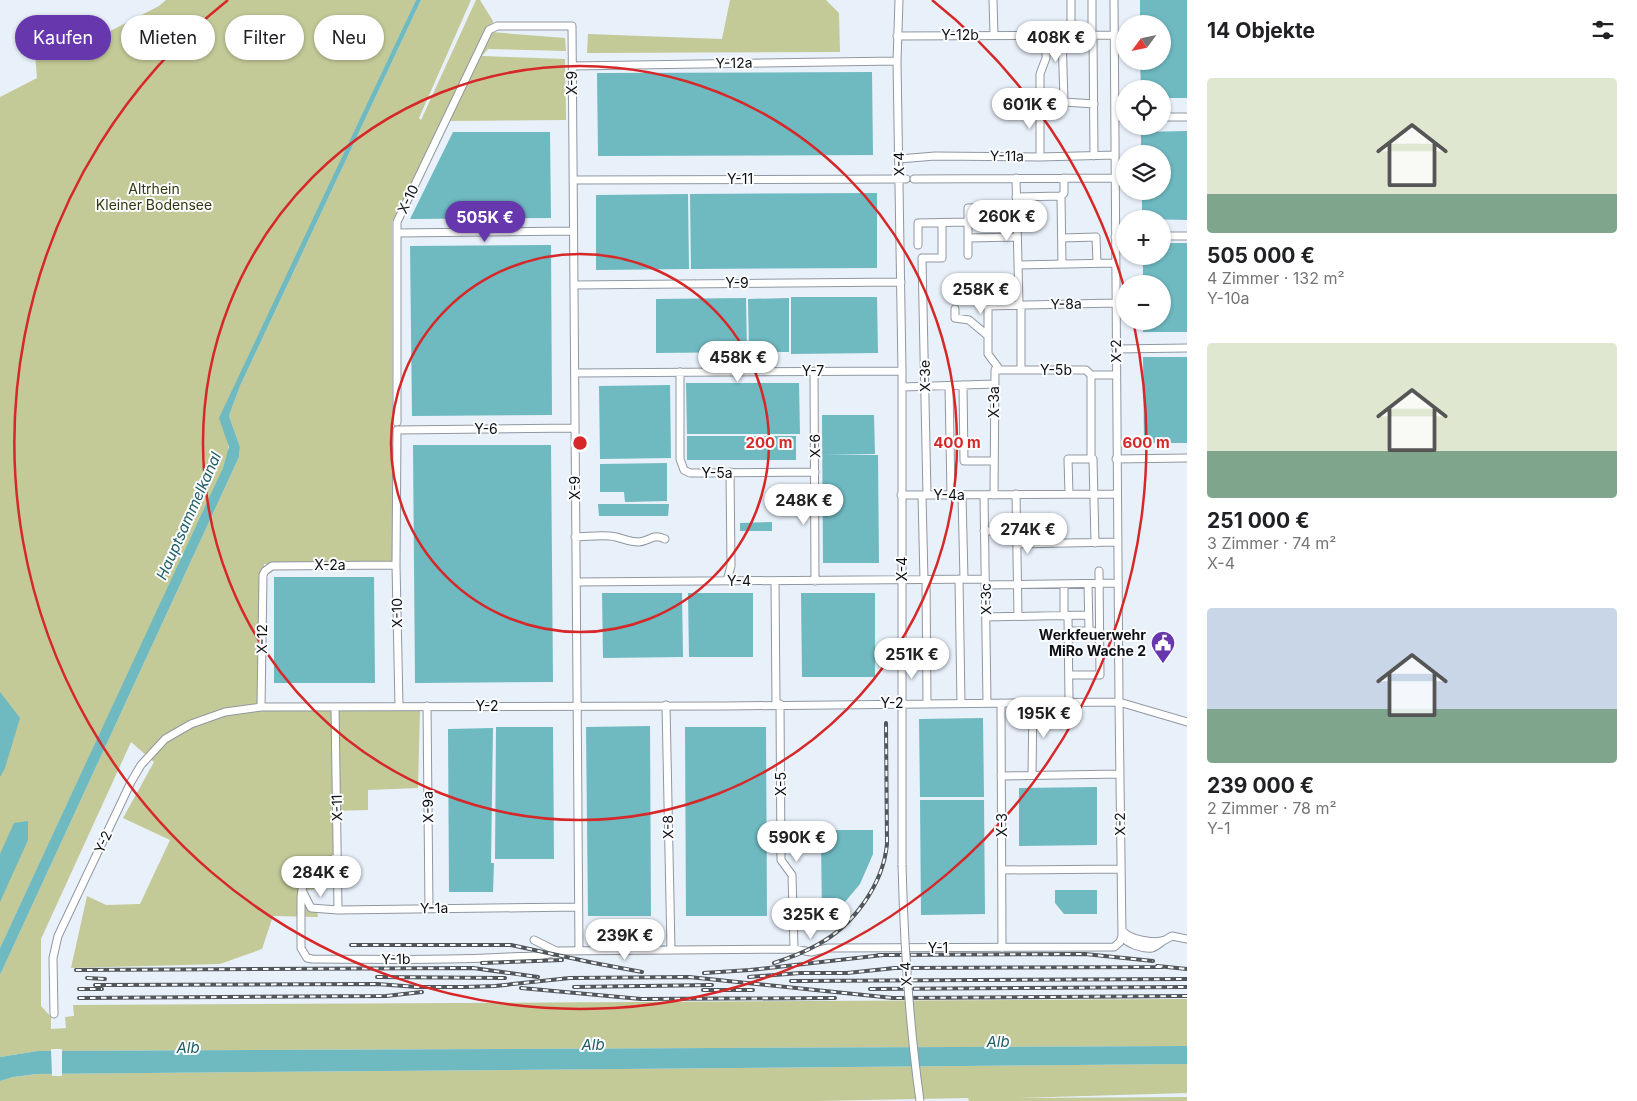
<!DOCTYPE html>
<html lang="de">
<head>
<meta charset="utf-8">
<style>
  body { margin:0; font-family:Inter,sans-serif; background:#f6f6f6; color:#202124; height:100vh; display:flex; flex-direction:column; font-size:19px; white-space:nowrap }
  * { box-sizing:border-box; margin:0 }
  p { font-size:16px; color:#757577 }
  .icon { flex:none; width:28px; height:28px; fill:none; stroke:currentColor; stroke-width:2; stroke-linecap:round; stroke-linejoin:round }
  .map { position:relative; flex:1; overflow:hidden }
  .drawer { display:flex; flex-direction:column; background:#fff; width:450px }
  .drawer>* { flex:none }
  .top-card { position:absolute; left:15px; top:15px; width:475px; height:45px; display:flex; gap:10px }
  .needle { width:32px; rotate:237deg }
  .tools { position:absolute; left:1116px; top:15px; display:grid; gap:10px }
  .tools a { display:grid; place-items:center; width:55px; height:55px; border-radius:50%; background:#fff; box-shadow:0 1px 4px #0004; font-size:25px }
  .price { position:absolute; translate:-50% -42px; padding:0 11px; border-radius:18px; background:#fff; color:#222; font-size:16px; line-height:32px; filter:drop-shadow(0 1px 2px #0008) }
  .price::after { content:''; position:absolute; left:50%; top:30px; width:15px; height:11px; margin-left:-8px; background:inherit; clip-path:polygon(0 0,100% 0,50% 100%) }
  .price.current { background:#6737ae; color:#fff }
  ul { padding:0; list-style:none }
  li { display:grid; align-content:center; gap:10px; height:265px; padding:0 20px }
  li span { display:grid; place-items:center; height:155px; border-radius:5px; color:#555 }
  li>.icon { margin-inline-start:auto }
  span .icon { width:90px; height:90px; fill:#fffc; stroke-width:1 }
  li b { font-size:21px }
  h2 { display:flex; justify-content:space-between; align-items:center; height:60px; padding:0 20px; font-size:21px }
  .chip { padding:0 18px; border-radius:22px; background:#fff; box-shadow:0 1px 4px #0004; font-size:18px; line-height:45px }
  .chip.current { background:#6737ae; color:#fff }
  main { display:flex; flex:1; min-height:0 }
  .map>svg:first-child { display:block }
  .green { fill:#c3c997 }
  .water { fill:#6fb9c1 }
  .pier { fill:#e8f0fa }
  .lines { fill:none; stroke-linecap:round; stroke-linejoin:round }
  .minor-casing { stroke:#9097a1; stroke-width:9 }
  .minor { stroke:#fff; stroke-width:7 }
  .rail-casing { stroke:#51565b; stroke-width:4 }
  .rail { stroke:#fbfcfe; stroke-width:2; stroke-dasharray:5.5; stroke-linecap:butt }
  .minor-bridge-casing { stroke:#9097a1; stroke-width:9; stroke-linecap:butt }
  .minor-bridge { stroke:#fff; stroke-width:7 }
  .ring { fill:none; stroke:#d62828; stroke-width:2.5 }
  .labels { text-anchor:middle; stroke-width:4; stroke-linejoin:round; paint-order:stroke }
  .street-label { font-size:14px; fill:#0d1013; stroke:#fbfcfe }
  .park-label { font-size:14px; fill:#34380c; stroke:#fbfcfe }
  .poi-label { font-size:14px; font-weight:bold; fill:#0d1013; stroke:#fbfcfe; text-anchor:end }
  .water-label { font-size:15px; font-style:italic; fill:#215f65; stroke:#fbfcfe }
  .centre { fill:#d62828; stroke:#fbfcfe; stroke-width:2.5 }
  .ring-label { font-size:15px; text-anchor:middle; font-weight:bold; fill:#d62828; stroke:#fbfcfe; stroke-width:4; stroke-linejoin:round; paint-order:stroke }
</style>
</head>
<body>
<main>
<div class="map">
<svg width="1187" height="1101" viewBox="0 0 1187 1101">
  <rect width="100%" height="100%" fill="#e8f0fa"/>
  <!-- green -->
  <path class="green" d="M166,0H416L221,418L228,441L229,458L0,948V97L37,78L33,30L52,25L60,59L81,46L159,6Z
    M421,0H471L419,118L421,120L476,0H480L493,21L491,32L565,38L566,51L488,49L482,56L565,59L566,120L442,121L392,222L393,561L264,564L261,710L420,711L418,788L368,790V810L333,811V887L307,890L308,907L317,911L318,917L273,916L262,949L220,964L71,968L87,896L106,905L140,904L170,840L123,818L154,762L131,742L41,939V1006L51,1017V1029L66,1028L65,1017L74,1016L73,1005L1187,999V1046L38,1051L0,1057V975L239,457L240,447L229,416L240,386Z
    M730,0H826L839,13L840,52L587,53L588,34L722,39Z
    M1187,1064V1093L1017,1098L1187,1097V1101H969L968,1098L816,1101H0V1081L13,1077L37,1074Z"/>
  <!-- water -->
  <path class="water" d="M416,0H421L240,386L229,416L240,447L239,457L0,975V948L223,468L229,447L219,418Z
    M1140,0H1187V98H1163L1162,89H1141L1140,61H1162V24H1140Z
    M872,72L873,155L598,156L597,73Z
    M1187,131V220L1142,219V191H1162V154H1141V132Z
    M453,132H550L551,218L410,219Z
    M877,193V268L691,269L690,194Z
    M688,194L689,269L596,270V195Z
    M1163,243H1187V332H1143V321H1162V284H1143V256H1162Z
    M551,245L552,415L412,416L410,246Z
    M791,297H877L878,353L791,354Z
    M746,298L747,352L656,353V299Z
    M789,298V352H749L748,299Z
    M1143,357H1187V443H1144Z
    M686,383H799L800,434H687Z
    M670,385L671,458L600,459L599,386Z
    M822,415H874L875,454L824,455H878L879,563H823Z
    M687,436H796V460H687Z
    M413,445H551L553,682L415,683Z
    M667,463V501L625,502L624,492H600V464Z
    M598,504H669L668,516H599Z
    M772,522V531H740V523Z
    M274,577H374L375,683H274Z
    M602,593H682L683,657L603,658Z
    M688,593H753V657H689Z
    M801,593H875V677H802Z
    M0,692L20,718L5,768L0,777Z
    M983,718L984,797H920L919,719Z
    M650,726L651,916H588L586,727Z
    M496,727H553L554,859H495Z
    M685,727H766L767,916H686Z
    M493,728L491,863H494L493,892H449L448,729Z
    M1097,787V845L1019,846V788Z
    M920,800H984L985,914L921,915Z
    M28,821V840L0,902V854L14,823Z
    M831,830H873V854L860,884L834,915H822L821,840Z
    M1055,890H1097V914H1064L1055,903Z
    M1187,1046V1064L37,1074L13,1077L0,1081V1057L38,1051Z"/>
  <!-- pier -->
  <path class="pier" d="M51,1049H62V1076H52Z"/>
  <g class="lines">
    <defs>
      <path id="minor" d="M899,0L897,61L902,371V865
        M993,0L994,35
        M1071,0V34
        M1092,0V35
        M1093,35L1094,156
        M897,36L1114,35
        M572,66L897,61
        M1064,102L1094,104
        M1041,103L1064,102L1062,34
        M1115,117H1125
        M1162,117H1187
        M1040,157V74L1046,58V34
        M899,159L935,156L1040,157L1115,155
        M1016,178L1019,305
        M914,179L1115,178
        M573,180L906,179
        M1061,196L1064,193V178
        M1016,197L1061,196L1062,264
        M397,233L573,231
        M1162,236H1187
        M1115,237H1125
        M968,238L1017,237
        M1062,238L1096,237L1097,263
        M918,245V223L968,222
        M968,255V208L1017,207
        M1018,265L1115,263
        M574,285L901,282
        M988,286V354L1000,370
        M1021,305V370
        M987,306L1115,303
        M955,309V318L969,320L987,335
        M1116,349L1187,348
        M814,371L815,581
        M680,372V459L684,470L690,473L815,472
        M575,373L902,371
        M1091,375V459H1093L1095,543
        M963,385L964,461H994
        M949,386L951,495
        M902,387L994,384
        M397,422V222L489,30L497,26H572L579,951
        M1116,459L1187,458
        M1016,494L1018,616
        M1069,494L1068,459H1091
        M901,495L1116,494
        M922,495L924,580
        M927,495L922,258H942V223
        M962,495L964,579
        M984,495L987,703
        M994,495L995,370H1086L1091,375H1116
        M984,531H1016
        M575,537C588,537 603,534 616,537C624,539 630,542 639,542C650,541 653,533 665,539
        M1017,544L1117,542
        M959,579L961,703
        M926,580L927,703
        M727,581L731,566L730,472
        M775,581L776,705
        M576,582L985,579
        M1064,584V616
        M1088,584L1089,631
        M985,585L1118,583
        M1068,616L1069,702
        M986,617L1088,615
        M1068,631H1093
        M1069,675H1100L1099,571
        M1001,703L1002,948
        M780,704L781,860L792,875L794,949
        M666,705L671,950
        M399,706L396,565L397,430L575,428
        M427,706L429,908
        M261,707L263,575L265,571L272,566L396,565
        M335,707L338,910
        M1032,775L1033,702
        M1001,776L1120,774
        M337,857L309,871L302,889L301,898V948L307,958L312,959C377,959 442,961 507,957C522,956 542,958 556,951
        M1002,870L1120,869
        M302,890L311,908L338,910L578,907
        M1122,930C1129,940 1154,944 1165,940C1167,939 1170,937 1172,936L1187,939
        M1122,936C1127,944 1142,949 1152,948C1156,947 1160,943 1163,941
        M534,940L556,951L794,949L811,952L828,948L1114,947L1120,942L1122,936L1119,702L1187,722
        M54,1014L53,958L58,936L131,782L141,765L165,739L191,724L225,712L261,707L727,706L1119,702L1114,0"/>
    </defs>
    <!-- minor casing -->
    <use href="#minor" class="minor-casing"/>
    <!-- minor -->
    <use href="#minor" class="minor"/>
    <defs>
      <path id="rail" d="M351,945H511L594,963L642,972
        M878,955L1085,954L1153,961
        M482,963L562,960
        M774,963C789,958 803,953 817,945C853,926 883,885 887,844L886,723
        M1157,966L1187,969
        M76,970L473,968L538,977
        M704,973L750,970L883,955
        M377,977L505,978
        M749,977L800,973H847L895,968L1163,967
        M87,978L105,979
        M791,981L1187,979
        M95,985L377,984L417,987H465L495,986L570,978L689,977L893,998L1187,996
        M574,987L712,985
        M521,988L641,999L835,998
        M79,989H102
        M870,989L1187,987
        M703,990H753
        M79,998L386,996L422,992"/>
    </defs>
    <!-- rail casing -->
    <use href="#rail" class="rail-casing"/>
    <!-- rail -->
    <use href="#rail" class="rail"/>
    <defs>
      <path id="minor-bridge" d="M902,865C904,944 909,1022 920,1101"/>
    </defs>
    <!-- minor-bridge casing -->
    <use href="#minor-bridge" class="minor-bridge-casing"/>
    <!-- minor-bridge -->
    <use href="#minor-bridge" class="minor-bridge"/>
  </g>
  <!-- distance rings -->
  <g class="ring">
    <circle cx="580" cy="443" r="189"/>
    <circle cx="580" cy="443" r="377"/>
    <path d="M932 0A566 566 0 0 1 1124 287M1134 325A566 566 0 1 1 228 0"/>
  </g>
  <!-- icons -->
  <defs>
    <symbol id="civic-pin" viewBox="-11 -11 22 30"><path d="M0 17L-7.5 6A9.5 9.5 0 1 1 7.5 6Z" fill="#6737ae" stroke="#fbfcfe"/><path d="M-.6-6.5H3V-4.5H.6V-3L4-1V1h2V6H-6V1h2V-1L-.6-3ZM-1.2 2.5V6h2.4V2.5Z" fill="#fff"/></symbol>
  </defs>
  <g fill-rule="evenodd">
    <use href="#civic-pin" x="1149" y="629" width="28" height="38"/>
  </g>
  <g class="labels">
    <!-- street labels -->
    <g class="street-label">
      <text x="960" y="40">Y-12b</text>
      <text transform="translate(734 63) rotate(-1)" y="5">Y-12a</text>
      <text transform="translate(572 83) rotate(-90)" y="5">X-9</text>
      <text transform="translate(1007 156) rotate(1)" y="5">Y-11a</text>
      <text transform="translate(899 164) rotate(-91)" y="5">X-4</text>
      <text x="740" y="184">Y-11</text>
      <text transform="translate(408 199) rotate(-64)" y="5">X-10</text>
      <text x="737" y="288">Y-9</text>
      <text transform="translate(1066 304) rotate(-1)" y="5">Y-8a</text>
      <text transform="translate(1116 351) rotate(-91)" y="5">X-2</text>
      <text x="1056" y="375">Y-5b</text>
      <text x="813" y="376">Y-7</text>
      <text transform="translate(925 376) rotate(-91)" y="5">X-3e</text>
      <text transform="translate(994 402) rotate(-90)" y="5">X-3a</text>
      <text x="486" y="434">Y-6</text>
      <text transform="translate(815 446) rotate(-91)" y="5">X-6</text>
      <text x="717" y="478">Y-5a</text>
      <text transform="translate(575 488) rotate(-90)" y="5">X-9</text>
      <text x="949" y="500">Y-4a</text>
      <text x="330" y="570">X-2a</text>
      <text transform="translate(902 569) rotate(-90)" y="5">X-4</text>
      <text x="739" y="586">Y-4</text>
      <text transform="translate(986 599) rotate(-91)" y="5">X-3c</text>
      <text transform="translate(397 613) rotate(-91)" y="5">X-10</text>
      <text transform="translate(262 639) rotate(-89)" y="5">X-12</text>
      <text x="892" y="708">Y-2</text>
      <text x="487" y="711">Y-2</text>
      <text transform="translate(781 784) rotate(-90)" y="5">X-5</text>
      <text transform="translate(428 807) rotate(-91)" y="5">X-9a</text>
      <text transform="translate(337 808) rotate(-91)" y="5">X-11</text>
      <text transform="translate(1120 824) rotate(-91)" y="5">X-2</text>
      <text transform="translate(1002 825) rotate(-90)" y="5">X-3</text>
      <text transform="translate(668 827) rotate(-91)" y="5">X-8</text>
      <text transform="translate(103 842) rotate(-65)" y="5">Y-2</text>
      <text transform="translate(434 908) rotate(-1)" y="5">Y-1a</text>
      <text x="938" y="953">Y-1</text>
      <text transform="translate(396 959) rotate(-1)" y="5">Y-1b</text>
      <text transform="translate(906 974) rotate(-94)" y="5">X-4</text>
    </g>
    <!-- park labels -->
    <g class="park-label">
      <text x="154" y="194">Altrhein<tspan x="154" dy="16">Kleiner Bodensee</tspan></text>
    </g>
    <!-- poi labels -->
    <g class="poi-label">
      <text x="1146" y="640">Werkfeuerwehr<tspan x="1146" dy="16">MiRo Wache 2</tspan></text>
    </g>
    <!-- water labels -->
    <g class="water-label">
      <text transform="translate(189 516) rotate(-66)" y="5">Hauptsammelkanal</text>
      <text x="998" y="1047">Alb</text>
      <text x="593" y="1050">Alb</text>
      <text x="188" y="1053">Alb</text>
    </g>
  </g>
  <circle cx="580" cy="443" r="8" class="centre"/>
  <g class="ring-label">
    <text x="769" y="448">200 m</text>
    <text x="957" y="448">400 m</text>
    <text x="1146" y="448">600 m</text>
  </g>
</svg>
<div class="tools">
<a><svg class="needle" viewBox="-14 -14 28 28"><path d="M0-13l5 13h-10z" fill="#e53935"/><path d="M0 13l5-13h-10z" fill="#757577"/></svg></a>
<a><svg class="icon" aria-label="locate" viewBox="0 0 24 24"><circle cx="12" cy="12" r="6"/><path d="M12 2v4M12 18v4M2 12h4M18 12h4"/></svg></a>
<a><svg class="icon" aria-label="layers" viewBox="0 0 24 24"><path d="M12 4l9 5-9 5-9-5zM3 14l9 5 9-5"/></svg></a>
<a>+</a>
<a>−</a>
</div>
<b class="price" style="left:1056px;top:63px">408K €</b>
<b class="price" style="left:1030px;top:130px">601K €</b>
<b class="price" style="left:1007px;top:242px">260K €</b>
<b class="price current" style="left:485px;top:243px">505K €</b>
<b class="price" style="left:981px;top:315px">258K €</b>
<b class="price" style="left:738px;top:383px">458K €</b>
<b class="price" style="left:804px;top:526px">248K €</b>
<b class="price" style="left:1028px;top:555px">274K €</b>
<b class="price" style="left:912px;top:680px">251K €</b>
<b class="price" style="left:1044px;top:739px">195K €</b>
<b class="price" style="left:797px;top:863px">590K €</b>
<b class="price" style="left:321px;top:898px">284K €</b>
<b class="price" style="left:811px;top:940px">325K €</b>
<b class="price" style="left:625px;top:961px">239K €</b>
<div class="top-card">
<a class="chip current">Kaufen</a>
<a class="chip">Mieten</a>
<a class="chip">Filter</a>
<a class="chip">Neu</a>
</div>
</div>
<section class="drawer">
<h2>14 Objekte<svg class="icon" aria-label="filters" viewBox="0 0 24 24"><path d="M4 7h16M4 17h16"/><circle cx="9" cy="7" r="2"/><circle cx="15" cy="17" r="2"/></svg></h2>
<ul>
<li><span style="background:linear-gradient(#dfe7d0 75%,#7fa58c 0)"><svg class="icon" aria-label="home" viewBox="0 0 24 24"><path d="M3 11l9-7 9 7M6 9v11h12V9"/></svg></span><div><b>505 000 €</b><p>4 Zimmer · 132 m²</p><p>Y-10a</p></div></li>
<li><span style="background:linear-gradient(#dfe7d0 70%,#7fa58c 0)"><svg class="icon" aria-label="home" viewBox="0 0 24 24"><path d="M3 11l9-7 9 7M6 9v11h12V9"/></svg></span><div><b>251 000 €</b><p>3 Zimmer · 74 m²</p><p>X-4</p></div></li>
<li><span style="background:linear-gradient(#c9d6e8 65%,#7fa58c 0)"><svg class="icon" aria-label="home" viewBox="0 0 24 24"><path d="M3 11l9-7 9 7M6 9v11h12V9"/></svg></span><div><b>239 000 €</b><p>2 Zimmer · 78 m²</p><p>Y-1</p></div></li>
</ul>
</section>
</main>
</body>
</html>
